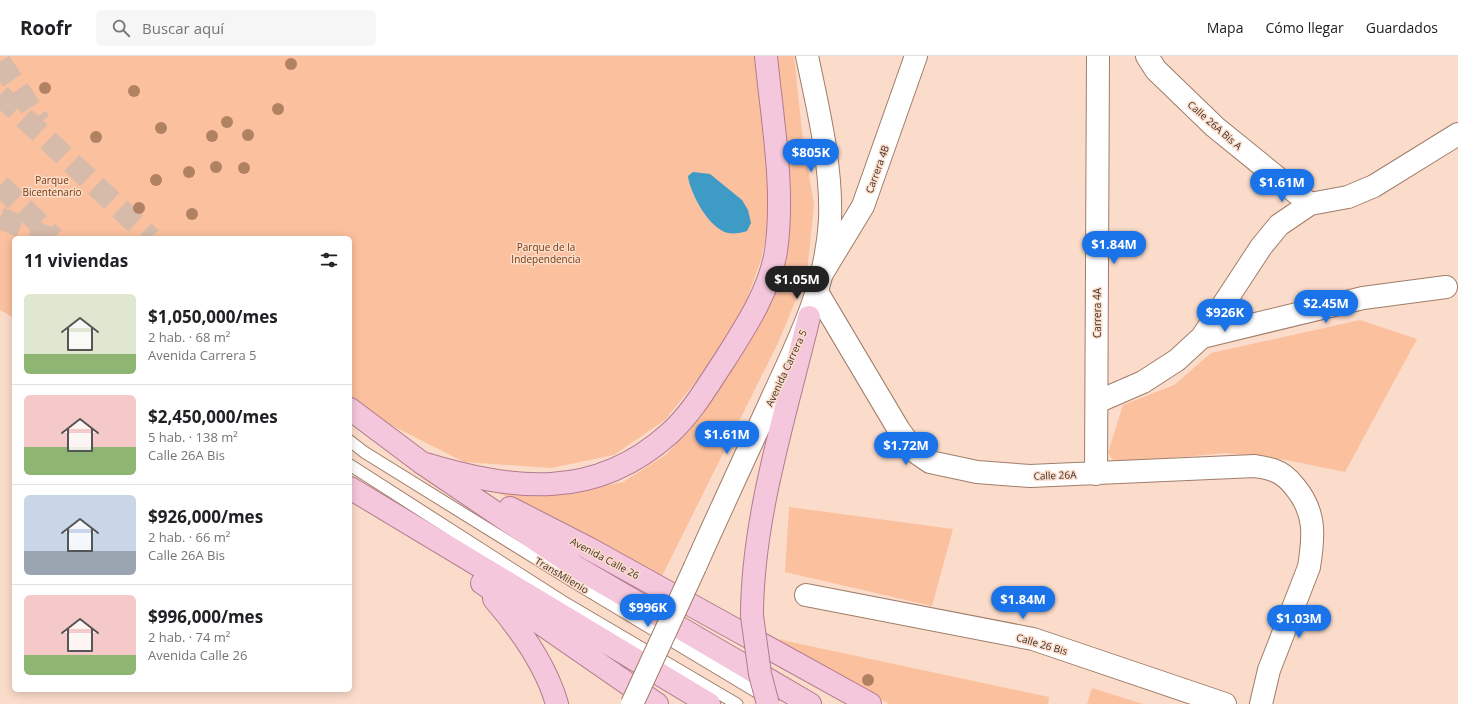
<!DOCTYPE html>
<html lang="es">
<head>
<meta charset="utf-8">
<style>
  body { margin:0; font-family:"Open Sans",sans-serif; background:#f6f6f6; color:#202124; height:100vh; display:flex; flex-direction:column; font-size:15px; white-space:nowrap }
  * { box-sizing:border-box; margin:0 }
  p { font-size:13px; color:#757577 }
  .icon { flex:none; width:22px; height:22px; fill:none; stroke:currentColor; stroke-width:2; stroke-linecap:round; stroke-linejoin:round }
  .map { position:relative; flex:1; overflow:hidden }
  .drawer { position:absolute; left:12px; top:180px; width:340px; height:456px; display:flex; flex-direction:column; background:#fff; border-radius:6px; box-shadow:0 2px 10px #0003 }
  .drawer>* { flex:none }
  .price { position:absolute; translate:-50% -34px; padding:0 9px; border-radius:14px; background:#1a73e8; color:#fff; font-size:13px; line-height:26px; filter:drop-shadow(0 1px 2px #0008) }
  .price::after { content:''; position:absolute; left:50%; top:24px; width:12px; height:9px; margin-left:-6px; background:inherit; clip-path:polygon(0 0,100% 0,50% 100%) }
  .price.current { background:#222; color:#fff }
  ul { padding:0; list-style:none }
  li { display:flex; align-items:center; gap:12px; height:100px; padding:0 12px }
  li+li { border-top:1px solid #e0e0e0 }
  li span { display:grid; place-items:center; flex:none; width:112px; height:80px; border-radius:6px; color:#555 }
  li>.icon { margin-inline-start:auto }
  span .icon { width:48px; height:48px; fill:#fffc; stroke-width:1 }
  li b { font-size:17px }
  h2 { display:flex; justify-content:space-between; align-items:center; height:48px; padding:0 12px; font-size:17px }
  header { display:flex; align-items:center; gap:24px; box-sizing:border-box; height:56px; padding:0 20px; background:#fff; border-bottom:1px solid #e0e0e0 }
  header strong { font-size:19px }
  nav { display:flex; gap:22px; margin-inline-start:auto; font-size:14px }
  .search { width:280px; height:36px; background:#f6f6f6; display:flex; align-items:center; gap:10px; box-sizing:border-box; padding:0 14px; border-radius:6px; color:#757577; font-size:15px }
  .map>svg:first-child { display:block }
  .green { fill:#fbc09e }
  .water { fill:#3d9bc6 }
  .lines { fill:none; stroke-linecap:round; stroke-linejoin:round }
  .primary-tunnel { stroke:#d6baaa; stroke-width:22; stroke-dasharray:22 11; stroke-linecap:butt }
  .service-casing { stroke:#a07d69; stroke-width:13 }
  .minor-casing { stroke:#a07d69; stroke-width:24 }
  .secondary-casing { stroke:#a07d69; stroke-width:24 }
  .primary-casing { stroke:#b27b8e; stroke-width:24 }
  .service { stroke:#fff; stroke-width:11 }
  .minor { stroke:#fff; stroke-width:22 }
  .secondary { stroke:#fff; stroke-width:22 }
  .primary { stroke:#f5c7dc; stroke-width:22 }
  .secondary-bridge-casing { stroke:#a07d69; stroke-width:24; stroke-linecap:butt }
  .primary-bridge-casing { stroke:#b27b8e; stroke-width:24; stroke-linecap:butt }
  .secondary-bridge { stroke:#fff; stroke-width:22 }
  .primary-bridge { stroke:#f5c7dc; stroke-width:22 }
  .tree { fill:#b18262 }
  .labels { text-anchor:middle; stroke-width:3; stroke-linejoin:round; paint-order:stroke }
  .street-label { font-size:10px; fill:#413229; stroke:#fbdcca }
  .park-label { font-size:10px; fill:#75390d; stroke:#fbdcca }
</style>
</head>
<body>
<header>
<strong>Roofr</strong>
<div class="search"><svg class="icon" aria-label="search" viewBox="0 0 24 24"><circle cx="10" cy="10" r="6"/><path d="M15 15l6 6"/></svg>Buscar aquí</div>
<nav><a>Mapa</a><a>Cómo llegar</a><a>Guardados</a></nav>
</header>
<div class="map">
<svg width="1458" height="648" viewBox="0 0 1458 648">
  <rect width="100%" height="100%" fill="#fbdcca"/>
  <!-- green -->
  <path class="green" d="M0,0H757L768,102L770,159L761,204L744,251L702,318L665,364L614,399L551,412L464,406L387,367L350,340V182H14V262L0,254Z
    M773,0H794L802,76L814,149L807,217L778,287L662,520L495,435L557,439L623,426L667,398L693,367L783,211Z
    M1360,264L1417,283L1345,416L1286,404L1226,397L1115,407L1108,397L1123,349L1174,329L1211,297Z
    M789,451L953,473L932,550L785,516Z
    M777,583L1049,641L1048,648H889Z
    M1092,632L1143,648H1087Z"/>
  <!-- water -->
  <path class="water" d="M693,116L710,118L742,144L748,154L751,167L747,175C741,177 734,178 728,177C709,173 690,137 688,120Z"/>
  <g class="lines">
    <!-- primary-tunnel -->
    <path class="primary-tunnel" d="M0,6L40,66
      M0,39L151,182
      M0,129L54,182
      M0,162L47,181"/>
    <defs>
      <path id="service" d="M350,385L364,396L572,525L765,641
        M350,409L562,545L737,648"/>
      <path id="minor" d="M1147,0L1156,14L1215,71L1310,148L1348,141L1374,130L1458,78
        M823,216L863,150L916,0
        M817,236L899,374L914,395L930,406L977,416L1030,420L1255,410C1261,411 1267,412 1273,414C1282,417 1289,423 1295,431C1316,456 1314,480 1309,511L1269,614L1261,648
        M1202,281L1363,242L1446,231
        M1097,346L1143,326L1177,304L1202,281L1261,191L1279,169L1310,148
        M1096,418L1098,0
        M806,539L1033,583L1225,648"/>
      <path id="secondary" d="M695,511C719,457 744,403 769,349C797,287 826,234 830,164C832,109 818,53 807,0"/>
      <path id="primary" d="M350,353L422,407L576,511L810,648
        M422,407C512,434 594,446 670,377C692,357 708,329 724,305C745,272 770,234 776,195C785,131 772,64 766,0
        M350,432L709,648
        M510,452L588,492L870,648
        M482,527L657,648
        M494,543C520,573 546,609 557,648
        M752,560C752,462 786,357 809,261"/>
    </defs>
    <!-- service casing -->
    <use href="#service" class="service-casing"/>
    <!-- minor casing -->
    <use href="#minor" class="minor-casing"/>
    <!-- secondary casing -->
    <use href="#secondary" class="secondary-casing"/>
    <!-- primary casing -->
    <use href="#primary" class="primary-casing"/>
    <!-- service -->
    <use href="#service" class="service"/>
    <!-- minor -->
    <use href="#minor" class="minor"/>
    <!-- secondary -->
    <use href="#secondary" class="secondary"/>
    <!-- primary -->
    <use href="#primary" class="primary"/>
    <defs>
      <path id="secondary-bridge" d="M632,648L695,511"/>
      <path id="primary-bridge" d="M752,560L760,618L768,648"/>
    </defs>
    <!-- secondary-bridge casing -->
    <use href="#secondary-bridge" class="secondary-bridge-casing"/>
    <!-- primary-bridge casing -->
    <use href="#primary-bridge" class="primary-bridge-casing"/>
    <!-- secondary-bridge -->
    <use href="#secondary-bridge" class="secondary-bridge"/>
    <!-- primary-bridge -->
    <use href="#primary-bridge" class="primary-bridge"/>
  </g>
  <!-- trees -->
  <g class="tree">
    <circle cx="291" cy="8" r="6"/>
    <circle cx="45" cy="32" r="6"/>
    <circle cx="134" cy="35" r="6"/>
    <circle cx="278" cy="53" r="6"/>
    <circle cx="227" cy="66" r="6"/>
    <circle cx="161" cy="72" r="6"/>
    <circle cx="248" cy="79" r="6"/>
    <circle cx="212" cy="80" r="6"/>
    <circle cx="96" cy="81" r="6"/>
    <circle cx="216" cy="111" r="6"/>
    <circle cx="244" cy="112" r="6"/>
    <circle cx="189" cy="116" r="6"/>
    <circle cx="156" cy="124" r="6"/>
    <circle cx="139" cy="152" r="6"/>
    <circle cx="192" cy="158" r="6"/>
    <circle cx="868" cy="624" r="6"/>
  </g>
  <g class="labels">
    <!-- street labels -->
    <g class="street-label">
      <text transform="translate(1215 69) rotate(41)" y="4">Calle 26A Bis A</text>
      <text transform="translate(877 113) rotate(-70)" y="4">Carrera 4B</text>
      <text transform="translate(1097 257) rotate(-90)" y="4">Carrera 4A</text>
      <text transform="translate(786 312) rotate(-65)" y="4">Avenida Carrera 5</text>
      <text transform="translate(1055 419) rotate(-2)" y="4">Calle 26A</text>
      <text transform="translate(605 502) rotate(28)" y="4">Avenida Calle 26</text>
      <text transform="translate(562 519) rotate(31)" y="4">TransMilenio</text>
      <text transform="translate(1042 588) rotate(16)" y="4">Calle 26 Bis</text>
    </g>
    <!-- park labels -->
    <g class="park-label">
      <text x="52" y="128">Parque<tspan x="52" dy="12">Bicentenario</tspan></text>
      <text x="546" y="195">Parque de la<tspan x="546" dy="12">Independencia</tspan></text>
    </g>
  </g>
</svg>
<b class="price" style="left:811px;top:117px">$805K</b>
<b class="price" style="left:1282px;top:147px">$1.61M</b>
<b class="price" style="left:1114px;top:209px">$1.84M</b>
<b class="price current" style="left:797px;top:244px">$1.05M</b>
<b class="price" style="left:1326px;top:268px">$2.45M</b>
<b class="price" style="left:1225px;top:277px">$926K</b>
<b class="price" style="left:727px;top:399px">$1.61M</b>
<b class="price" style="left:906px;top:410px">$1.72M</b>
<b class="price" style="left:1023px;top:564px">$1.84M</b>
<b class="price" style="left:648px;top:572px">$996K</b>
<b class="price" style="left:1299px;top:583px">$1.03M</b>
<section class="drawer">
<h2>11 viviendas<svg class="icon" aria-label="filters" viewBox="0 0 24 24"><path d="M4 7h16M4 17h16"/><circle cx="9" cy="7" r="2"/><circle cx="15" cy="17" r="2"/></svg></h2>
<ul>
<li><span style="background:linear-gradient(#dfe7d0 75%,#8fb573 0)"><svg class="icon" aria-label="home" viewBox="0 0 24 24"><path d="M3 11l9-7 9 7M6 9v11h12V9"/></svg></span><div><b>$1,050,000/mes</b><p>2 hab. · 68 m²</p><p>Avenida Carrera 5</p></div></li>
<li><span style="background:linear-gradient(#f6c9c9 65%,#8fb573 0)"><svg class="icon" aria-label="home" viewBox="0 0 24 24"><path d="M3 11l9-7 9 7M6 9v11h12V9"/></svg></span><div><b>$2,450,000/mes</b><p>5 hab. · 138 m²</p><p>Calle 26A Bis</p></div></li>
<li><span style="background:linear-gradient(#c9d6e8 70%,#9aa5b1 0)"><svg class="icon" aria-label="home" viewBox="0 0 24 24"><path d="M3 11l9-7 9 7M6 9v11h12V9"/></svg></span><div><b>$926,000/mes</b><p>2 hab. · 66 m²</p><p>Calle 26A Bis</p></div></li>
<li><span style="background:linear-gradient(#f6c9c9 75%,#8fb573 0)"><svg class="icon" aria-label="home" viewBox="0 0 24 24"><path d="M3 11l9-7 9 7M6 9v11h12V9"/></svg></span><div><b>$996,000/mes</b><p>2 hab. · 74 m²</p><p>Avenida Calle 26</p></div></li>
</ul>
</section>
</div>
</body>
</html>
